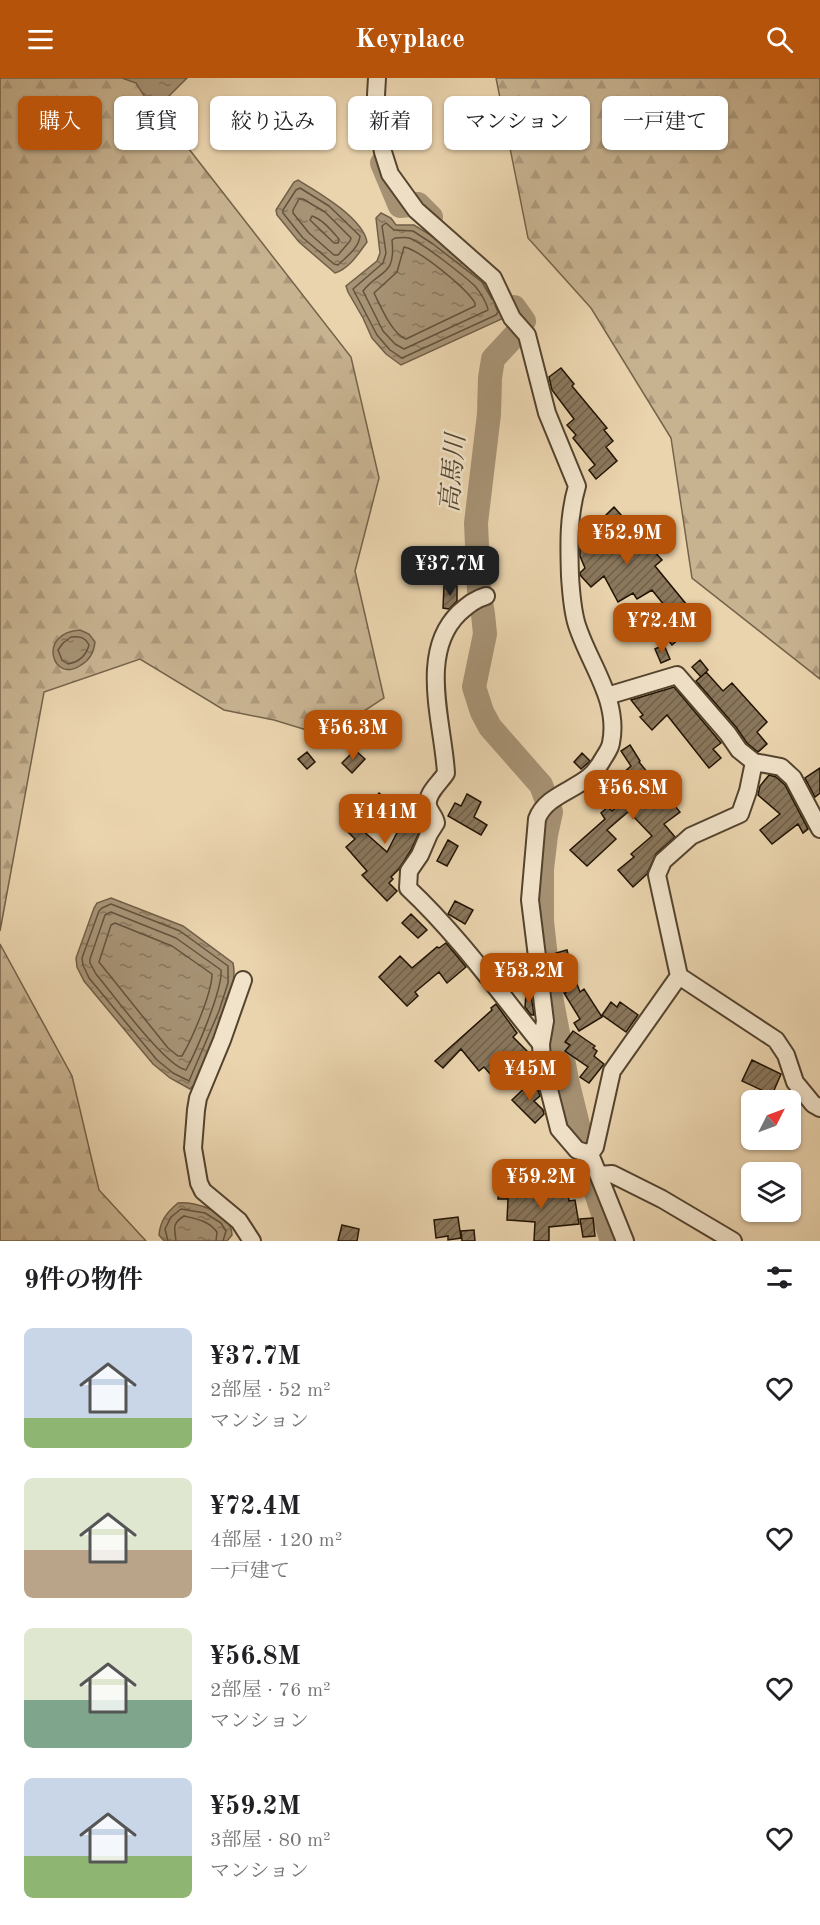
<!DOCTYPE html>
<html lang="ja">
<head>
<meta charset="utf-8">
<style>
  body { margin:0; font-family:"Old Standard TT","Noto Serif JP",serif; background:#f2f2f2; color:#202124; height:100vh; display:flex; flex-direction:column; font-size:22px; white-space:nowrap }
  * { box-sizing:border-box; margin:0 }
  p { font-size:20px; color:#757577 }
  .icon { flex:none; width:33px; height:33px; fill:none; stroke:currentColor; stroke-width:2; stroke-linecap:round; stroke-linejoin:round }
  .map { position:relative; height:1163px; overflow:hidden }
  .panel { display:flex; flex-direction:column; background:#fff; flex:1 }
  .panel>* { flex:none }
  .guide { position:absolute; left:18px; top:18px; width:784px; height:54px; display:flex; gap:12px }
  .needle { width:39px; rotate:48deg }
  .fabs { position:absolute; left:741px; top:1012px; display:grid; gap:12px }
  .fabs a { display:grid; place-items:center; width:60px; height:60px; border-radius:9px; background:#fff; box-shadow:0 2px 4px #0004; font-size:30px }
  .price { position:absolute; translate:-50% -51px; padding:0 14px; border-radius:12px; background:#b45309; color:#fff; font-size:20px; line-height:39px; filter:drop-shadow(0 2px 3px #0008) }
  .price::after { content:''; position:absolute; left:50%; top:36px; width:18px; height:14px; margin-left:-9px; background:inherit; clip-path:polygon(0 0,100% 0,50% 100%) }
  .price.active { background:#222; color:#fff }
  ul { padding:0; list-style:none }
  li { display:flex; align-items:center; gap:18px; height:150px; padding:0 24px }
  li span { display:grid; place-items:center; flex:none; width:168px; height:120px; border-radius:9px; color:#555 }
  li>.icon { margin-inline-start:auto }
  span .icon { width:72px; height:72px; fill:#fffc; stroke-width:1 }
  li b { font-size:26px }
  h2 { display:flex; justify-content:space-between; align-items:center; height:72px; padding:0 24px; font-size:26px }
  .chip { padding:0 21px; border-radius:9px; background:#fff; box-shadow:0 2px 4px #0004; font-size:21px; line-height:54px }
  .chip.active { background:#b45309; color:#fff }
  header { display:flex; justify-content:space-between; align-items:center; height:78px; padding:0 24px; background:#b45309; color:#fff; font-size:27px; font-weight:600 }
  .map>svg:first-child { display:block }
  .forest { fill:url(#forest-firs); stroke:#74634a; stroke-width:1.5 }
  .water { fill:url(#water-ripples); stroke:#715f47; stroke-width:1.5 }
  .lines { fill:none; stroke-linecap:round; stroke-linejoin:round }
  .shore { stroke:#64523c; stroke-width:1.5 }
  .river { stroke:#a69274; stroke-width:24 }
  .building { fill:url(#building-hatch); stroke:#211303; stroke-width:1.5 }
  .minor-casing { stroke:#53432e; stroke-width:20 }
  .minor { stroke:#f1e3ca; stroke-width:16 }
  .labels { text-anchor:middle; stroke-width:5; stroke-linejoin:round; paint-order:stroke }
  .water-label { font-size:26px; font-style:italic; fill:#564630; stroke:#f1e3ca }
</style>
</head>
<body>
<header><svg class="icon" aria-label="menu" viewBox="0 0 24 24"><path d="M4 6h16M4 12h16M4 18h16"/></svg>Keyplace<svg class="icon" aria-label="search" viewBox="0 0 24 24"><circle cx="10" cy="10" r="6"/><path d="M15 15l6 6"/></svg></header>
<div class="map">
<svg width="820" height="1163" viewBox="0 0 820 1163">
  <defs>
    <pattern id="forest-firs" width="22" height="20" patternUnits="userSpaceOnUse" patternTransform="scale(1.5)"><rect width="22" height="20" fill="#c8b391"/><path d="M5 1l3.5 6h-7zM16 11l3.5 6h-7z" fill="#ac997b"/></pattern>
    <pattern id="water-ripples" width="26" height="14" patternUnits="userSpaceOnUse" patternTransform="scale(1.5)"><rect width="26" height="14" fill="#a69274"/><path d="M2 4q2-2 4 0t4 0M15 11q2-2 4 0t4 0" fill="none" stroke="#87765d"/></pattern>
    <pattern id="building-hatch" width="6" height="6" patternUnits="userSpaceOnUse" patternTransform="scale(1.5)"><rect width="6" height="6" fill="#8a775c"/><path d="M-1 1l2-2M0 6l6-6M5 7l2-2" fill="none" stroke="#70604a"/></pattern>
  </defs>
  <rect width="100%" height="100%" fill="#ead4ae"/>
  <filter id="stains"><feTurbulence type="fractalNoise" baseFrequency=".00333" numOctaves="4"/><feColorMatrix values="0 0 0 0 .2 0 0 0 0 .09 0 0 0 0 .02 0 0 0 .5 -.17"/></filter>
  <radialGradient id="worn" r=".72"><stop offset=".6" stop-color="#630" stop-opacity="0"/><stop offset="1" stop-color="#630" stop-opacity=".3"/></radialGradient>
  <!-- forest -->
  <path class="forest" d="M0,0H158L150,21L351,279L379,400L355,493L384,620L326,658L274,642L224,632L140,581L44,614L0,853Z
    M496,0H820V601L692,500L671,360L591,230L528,160Z
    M0,866L72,998L99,1112L146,1163H0Z"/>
  <!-- water -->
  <path class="water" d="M122,0H187L160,27H150L136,5Z
    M298,102C318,114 363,140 367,164C359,175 349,191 335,195L299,164L277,137L276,132L294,104Z
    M381,135L391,140L396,147H414L437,161L486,200L506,239L401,287L386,276L372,260L363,240L348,214L346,208L377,183L380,175L376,140Z
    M80,552L89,556L95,564C94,574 90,582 81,587C53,607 36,555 80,552Z
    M111,820L183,848L233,885C240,917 208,974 196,1005L190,1011L170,1000L153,986L84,903L77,889L76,880L94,830L97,825Z
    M178,1125C196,1123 232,1135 232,1157L227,1163H164L159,1157C160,1143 167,1134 178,1125Z"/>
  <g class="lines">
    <!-- shore -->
    <path class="shore" d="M300,110L329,128L360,158C359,170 346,179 338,187L334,186L303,160L283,135V132L296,112Z
      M299,121H303L325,134L351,160L350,163L338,177H334L309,155L293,135V132Z
      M312,138C322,141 331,152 339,161L338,165H334L310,142Z
      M395,160C399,160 405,159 409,160C422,164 464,198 475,208C480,214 487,225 488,232L404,271L395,266L383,253L363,213C380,191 396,199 392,162Z
      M404,169C420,172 467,211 475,225V228L406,261C392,256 381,229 374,215L397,194Z
      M492,221L482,204L433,166L413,153L394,152L386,145L382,148L386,175L383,185L353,211L377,257L390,272L402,280L496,237L498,234L495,227
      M71,559C79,558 85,559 89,567C86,578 79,584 68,586L62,582L58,572L63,565Z
      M111,826L180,853L228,888V905L219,933L189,1003L173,995L157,982L89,900L83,887L82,880L99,833L102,830Z
      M111,834L176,860L221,892C223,911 196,974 186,992C165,988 112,915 96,896L90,885V881L105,837Z
      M115,845L172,868L212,896C212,915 192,961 182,978H178L168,970L99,884L111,847Z
      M168,1163L165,1151L171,1139L181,1131L205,1135L221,1145L226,1153L223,1163
      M176,1163C175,1151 171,1146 184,1138C197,1141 209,1143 217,1154L216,1163"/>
    <!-- river -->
    <path class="river" d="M382,85L400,128L418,126L431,139
      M514,229L524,243L518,254L493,281L490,300L489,336L476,445L479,513L483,536L485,556L474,609L482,634L490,649L541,707L551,734L546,757L542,791V843L549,908L567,1002L591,1100L612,1163"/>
  </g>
  <!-- building -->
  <path class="building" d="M561,290L574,306L572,308L607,350L604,352L613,363L606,369L617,383L596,401L589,392L595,387L573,360L576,357L567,347L574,341L552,312L549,299Z
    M614,429L629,446L626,449L649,474L652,471L662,482L655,488L691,532L677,543L652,512L637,521L633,515L618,524L604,498L591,509L581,498L580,495L585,490L580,478V467L590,464L611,444L605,438Z
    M444,508H457V523L449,531L443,530Z
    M687,539L694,548L672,567L665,558Z
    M664,567L670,581L661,585L655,571Z
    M700,582L708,592L701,599L692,589Z
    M706,594L723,613L732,605L767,644L757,654L767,666L758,674L747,665L736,649L696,603Z
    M674,609L721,665L713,671L721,680L709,690L667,637L652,652L640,639L643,637L631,622Z
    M630,667L640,683L639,684L680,734L664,746L675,759L656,776L647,796L633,809L618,792L634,779L631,776L652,758L630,735L628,734L607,752L616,761L587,788L570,772L605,741L601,735L608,729L612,733L630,718L615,702L631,688L621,673Z
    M355,672L365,681L352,695L342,685Z
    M307,674L315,684L307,691L298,681Z
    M582,675L590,683L581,691L574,684Z
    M820,690V715L815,719L805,700Z
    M769,697L776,699L785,707L808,751L803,755L798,746L772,766L760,752L780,736L758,717L760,708Z
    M379,715L392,725L396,717L409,724L405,732L424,744L411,772L399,791L391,799L393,801L389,805L397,813L387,823L362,797L367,793L346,769L355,761L345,751L357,740L364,748L361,751L387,774L401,747L370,727Z
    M467,716L481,724L474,739L487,747L481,757L448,738L455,725L461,728Z
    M448,762L458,768L447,788L437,783Z
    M455,823L473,832L465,846L448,836Z
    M411,836L427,852L418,860L402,845Z
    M446,865L466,889L447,905L439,894L415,914L418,918L407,928L379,899L400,878L412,890L437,869L439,870Z
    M567,872L573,896L580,914L584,911L602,939L579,953L574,945L580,941L564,915H566L559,896L561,895L556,875Z
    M526,916L531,917L534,937H531L525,929Z
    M611,924L617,929L620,924L638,937L626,954L602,937Z
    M496,926L517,955L513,959L528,974L525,978L527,980L501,1008L484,989L479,993L461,971L443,990L435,983L492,932L491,930Z
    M573,953L595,968L593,970L597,973L594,978L604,986L589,1005L580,999L588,989L565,973L570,967L565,964Z
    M752,982L781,996L772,1017L742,1003Z
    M534,1001L540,1018L534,1023L543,1032L544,1036L535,1045L512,1022Z
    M499,1111L539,1113V1116L568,1113L569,1123L575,1122L579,1146L549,1149V1163H534L535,1144L507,1142L508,1121H498Z
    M458,1139L461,1160L448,1162V1158L436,1160L434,1142Z
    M593,1140L595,1158L583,1159L580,1141Z
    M342,1147L359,1151L357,1163H338Z
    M474,1152L475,1163H462L461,1153Z"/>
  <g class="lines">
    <defs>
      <path id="minor" d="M377,0L376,17L379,53L383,74L390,96L416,132L493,200L512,240L527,257L547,335L577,408C568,439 569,467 570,498C571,514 572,529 576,544C587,583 620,621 611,665C610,671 606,676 603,681C599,688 595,694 589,699C572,713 545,719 537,741L530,822L545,943L541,966L542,984L559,1051L577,1072L590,1076L625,1163
        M486,518C475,521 468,527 459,535C418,575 443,644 446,695C440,705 426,715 428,728C430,735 435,738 436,745L429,756L420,777L409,793L408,810C458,857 498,913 541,966
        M607,618L677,597L728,656L739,672L754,684L781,689L793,700L820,751
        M679,898L776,962L786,977L795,1004L813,1026L820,1030
        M243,902L222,962L198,1020L196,1032L193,1070L199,1105L203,1113L239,1143L252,1163
        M590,1076L595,1069L612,993L679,898L657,797L663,783L691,758L740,736L748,713L754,684
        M599,1097L612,1096L662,1121L733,1163"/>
    </defs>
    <!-- minor casing -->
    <use href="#minor" class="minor-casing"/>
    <!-- minor -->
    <use href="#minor" class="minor"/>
  </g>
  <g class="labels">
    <!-- water labels -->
    <g class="water-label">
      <text transform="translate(452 395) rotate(-85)" y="9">高馬川</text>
    </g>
  </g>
  <rect width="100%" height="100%" filter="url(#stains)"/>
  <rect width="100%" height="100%" fill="url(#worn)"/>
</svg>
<div class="fabs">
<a><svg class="needle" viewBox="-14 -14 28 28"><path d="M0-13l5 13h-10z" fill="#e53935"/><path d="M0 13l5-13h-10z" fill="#757577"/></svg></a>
<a><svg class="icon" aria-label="layers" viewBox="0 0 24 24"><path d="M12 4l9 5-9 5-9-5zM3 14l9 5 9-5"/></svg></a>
</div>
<b class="price" style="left:627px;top:488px">¥52.9M</b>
<b class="price active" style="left:450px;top:519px">¥37.7M</b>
<b class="price" style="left:662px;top:576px">¥72.4M</b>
<b class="price" style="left:353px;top:683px">¥56.3M</b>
<b class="price" style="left:633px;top:743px">¥56.8M</b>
<b class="price" style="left:385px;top:767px">¥141M</b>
<b class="price" style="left:529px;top:926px">¥53.2M</b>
<b class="price" style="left:530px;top:1024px">¥45M</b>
<b class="price" style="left:541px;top:1132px">¥59.2M</b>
<div class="guide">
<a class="chip active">購入</a>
<a class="chip">賃貸</a>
<a class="chip">絞り込み</a>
<a class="chip">新着</a>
<a class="chip">マンション</a>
<a class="chip">一戸建て</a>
</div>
</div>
<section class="panel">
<h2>9件の物件<svg class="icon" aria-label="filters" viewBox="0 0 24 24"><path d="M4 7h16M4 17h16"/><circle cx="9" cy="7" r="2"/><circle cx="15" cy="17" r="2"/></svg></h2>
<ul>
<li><span style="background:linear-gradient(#c9d6e8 75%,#8fb573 0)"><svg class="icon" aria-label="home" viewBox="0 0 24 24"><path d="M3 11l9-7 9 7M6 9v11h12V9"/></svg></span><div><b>¥37.7M</b><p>2部屋 · 52 m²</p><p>マンション</p></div><svg class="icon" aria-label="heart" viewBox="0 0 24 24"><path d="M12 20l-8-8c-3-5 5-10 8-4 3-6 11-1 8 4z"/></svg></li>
<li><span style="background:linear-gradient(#dfe7d0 60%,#b9a48a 0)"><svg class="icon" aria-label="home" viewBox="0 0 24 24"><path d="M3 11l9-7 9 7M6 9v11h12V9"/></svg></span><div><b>¥72.4M</b><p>4部屋 · 120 m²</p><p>一戸建て</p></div><svg class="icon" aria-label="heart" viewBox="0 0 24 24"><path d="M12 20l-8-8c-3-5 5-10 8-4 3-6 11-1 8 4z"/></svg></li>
<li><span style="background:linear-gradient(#dfe7d0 60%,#7fa58c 0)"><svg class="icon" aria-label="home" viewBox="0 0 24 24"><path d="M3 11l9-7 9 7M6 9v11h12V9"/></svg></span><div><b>¥56.8M</b><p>2部屋 · 76 m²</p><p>マンション</p></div><svg class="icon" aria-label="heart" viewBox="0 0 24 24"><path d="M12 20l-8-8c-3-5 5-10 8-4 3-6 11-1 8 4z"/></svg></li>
<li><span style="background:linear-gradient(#c9d6e8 65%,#8fb573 0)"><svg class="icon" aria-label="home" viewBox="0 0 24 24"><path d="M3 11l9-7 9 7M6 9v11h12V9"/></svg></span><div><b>¥59.2M</b><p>3部屋 · 80 m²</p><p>マンション</p></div><svg class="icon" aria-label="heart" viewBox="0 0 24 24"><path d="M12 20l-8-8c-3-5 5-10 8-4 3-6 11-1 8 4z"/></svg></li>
</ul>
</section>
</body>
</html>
